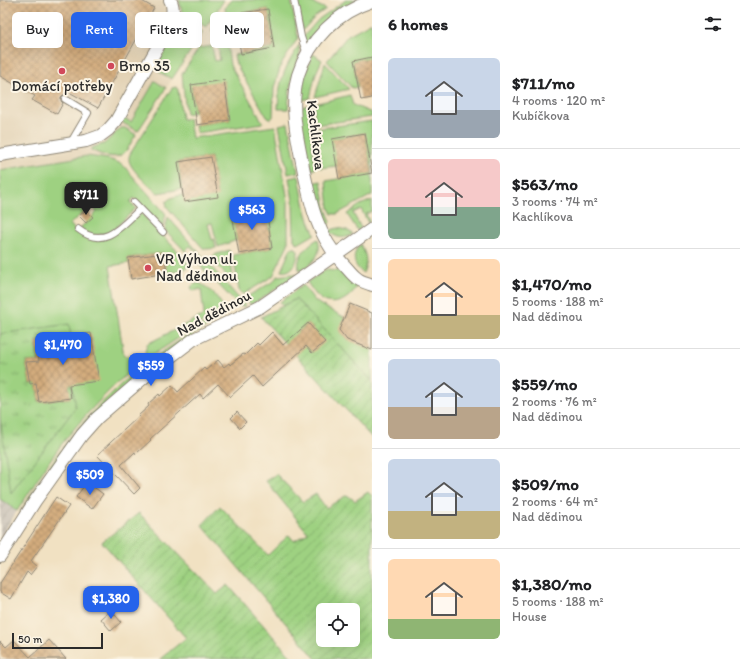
<!DOCTYPE html>
<html lang="en">
<head>
<meta charset="utf-8">
<style>
  body { margin:0; font-family:Itim,sans-serif; background:#f2f2f2; color:#202124; height:100vh; display:flex; flex-direction:column; font-size:15px; white-space:nowrap }
  * { box-sizing:border-box; margin:0 }
  p { font-size:13px; color:#757577 }
  .icon { flex:none; width:22px; height:22px; fill:none; stroke:currentColor; stroke-width:2; stroke-linecap:round; stroke-linejoin:round }
  .map { position:relative; flex:1; overflow:hidden }
  .side { display:flex; flex-direction:column; background:#fff; width:368px }
  .side>* { flex:none }
  .banner { position:absolute; left:12px; top:12px; width:300px; height:36px; display:flex; gap:8px }
  .tools { position:absolute; left:316px; top:603px; display:grid; gap:8px }
  .tools a { display:grid; place-items:center; width:44px; height:44px; border-radius:6px; background:#fff; box-shadow:0 4px 16px #0002; font-size:20px }
  .scale { position:absolute; left:12px; bottom:10px; width:91px; box-sizing:border-box; padding-left:4px; border:2px solid #2b2b2b; border-top:0; font-size:11px; line-height:14px; white-space:nowrap; color:#2b2b2b; -webkit-text-stroke:3px #fcf5e5; paint-order:stroke }
  .price { position:absolute; translate:-50% -34px; padding:0 9px; border-radius:8px; background:#2563eb; color:#fff; font-size:13px; line-height:26px; filter:drop-shadow(0 1px 2px #0008) }
  .price::after { content:''; position:absolute; left:50%; top:24px; width:12px; height:9px; margin-left:-6px; background:inherit; clip-path:polygon(0 0,100% 0,50% 100%) }
  .price.active { background:#222; color:#fff }
  ul { padding:0; list-style:none }
  li { display:flex; align-items:center; gap:12px; height:100px; padding:0 16px }
  li+li { border-top:1px solid #e0e0e0 }
  li span { display:grid; place-items:center; flex:none; width:112px; height:80px; border-radius:6px; color:#555 }
  li>.icon { margin-inline-start:auto }
  span .icon { width:48px; height:48px; fill:#fffc; stroke-width:1 }
  li b { font-size:17px }
  h2 { display:flex; justify-content:space-between; align-items:center; height:48px; padding:0 16px; font-size:17px }
  .tag { padding:0 14px; border-radius:6px; background:#fff; box-shadow:0 4px 16px #0002; font-size:14px; line-height:36px }
  .tag.active { background:#2563eb; color:#fff }
  main { display:flex; flex:1; min-height:0 }
  .map>svg:first-child { display:block }
  .built { fill:#e2d1b4 }
  .industrial { fill:url(#industrial-furrows) }
  .grass { fill:#9ed181; stroke:#647e56 }
  .park { fill:url(#park-tufts); stroke:#647e56 }
  .garden { fill:url(#garden-furrows); stroke:#647e56; fill-rule:evenodd }
  .building { fill:url(#building-cross-hatch) }
  .lines { fill:none; stroke-linecap:round; stroke-linejoin:round }
  .service-casing { stroke:#8e8676; stroke-width:8 }
  .minor-casing { stroke:#8e8676; stroke-width:14 }
  .service { stroke:#fff; stroke-width:6 }
  .minor { stroke:#fff; stroke-width:12 }
  .poi-dot { fill:#d1495b; stroke:#fcf5e5; stroke-width:1.5 }
  .labels { text-anchor:middle; stroke-width:4; stroke-linejoin:round; paint-order:stroke }
  .poi-label { font-size:15px; fill:#2b2b2b; stroke:#fcf5e5; text-anchor:start }
  .street-label { font-size:15px; fill:#2b2b2b; stroke:#fcf5e5 }
</style>
</head>
<body>
<main>
<div class="map">
<svg width="372" height="659" viewBox="0 0 372 659">
  <defs>
    <pattern id="industrial-furrows" width="10" height="10" patternUnits="userSpaceOnUse"><rect width="10" height="10" fill="#cac3b8"/><path d="M-1 1l2-2M0 10L10 0M9 11l2-2" fill="none" stroke="#aea89e"/></pattern>
    <pattern id="park-tufts" width="24" height="20" patternUnits="userSpaceOnUse"><rect width="24" height="20" fill="#9ed181"/><path d="M3 7l-1-3M5 7V3M7 7l1-3M15 17l-1-3M17 17v-4M19 17l1-3" fill="none" stroke="#81aa6a"/></pattern>
    <pattern id="garden-furrows" width="10" height="10" patternUnits="userSpaceOnUse"><rect width="10" height="10" fill="#9ed181"/><path d="M-1 1l2-2M0 10L10 0M9 11l2-2" fill="none" stroke="#81aa6a"/></pattern>
    <pattern id="building-cross-hatch" width="8" height="8" patternUnits="userSpaceOnUse"><rect width="8" height="8" fill="#d3ac7d"/><path d="M0 0l8 8M0 8l8-8" fill="none" stroke="#ab8c67"/></pattern>
  </defs>
  <rect width="100%" height="100%" fill="#fcf5e5"/>
  <filter id="ink" filterUnits="userSpaceOnUse"><feTurbulence type="fractalNoise" baseFrequency=".025" numOctaves="2"/><feDisplacementMap in="SourceGraphic" scale="8" xChannelSelector="R" yChannelSelector="G"/><feConvolveMatrix kernelMatrix="1 2 1 2 8 2 1 2 1" color-interpolation-filters="sRGB"/></filter>
  <filter id="wash" filterUnits="userSpaceOnUse"><feTurbulence type="fractalNoise" baseFrequency=".012" numOctaves="4" result="noise"/><feDisplacementMap in="SourceGraphic" scale="16" xChannelSelector="R" yChannelSelector="G"/><feGaussianBlur stdDeviation="0.9" result="paint"/><feColorMatrix in="noise" values="0 0 0 0 0 0 0 0 0 0 0 0 0 0 0 0 0 1.4 0 .05"/><feComposite in="paint" operator="in"/></filter>
  <g filter="url(#wash)">
    <rect width="100%" height="100%" fill="#f1e1c2"/>
    <!-- built -->
    <path class="built" d="M0,0H179L182,12L185,15L157,65L156,69L159,72L172,79L123,154L113,161L87,156L0,170Z"/>
    <!-- industrial -->
    <path class="industrial" d="M0,499L17,511L0,538Z"/>
    <!-- grass -->
    <path class="grass" d="M179,0H224L206,27L185,15L182,12Z
      M232,0H291L298,38L281,65L274,88L273,117L271,119L267,117L236,64L234,55L274,48L268,9L228,15L226,14L225,8Z
      M297,0H306L326,9L316,16L302,31Z
      M346,0H359C340,6 315,29 305,46L303,37L319,19Z
      M219,18H222L223,21L226,38H223L211,31Z
      M372,22V57L353,61L358,87L352,88L327,61L348,35Z
      M182,23H187L203,32L172,79L159,72L156,69L157,65L179,25Z
      M227,44L230,65L263,123L197,133L195,125L230,120L224,81L191,86L195,112L186,114L182,74L199,48L212,46L215,61L220,60L218,46Z
      M299,45C302,58 296,62 293,74C290,86 289,97 288,109H278C279,79 284,70 299,45Z
      M313,54L322,60L316,73L310,98L299,101L304,75Z
      M325,63L349,89L315,97Z
      M155,81L166,88L138,131L123,123L122,120L123,118L131,122Z
      M176,87L178,90L182,119H189L192,138L275,126L288,201V244L273,276L244,294L241,293L239,290L233,255L272,248L266,209L233,214L237,240L218,247L212,223L208,224L212,240L214,239L216,248L207,249L203,248L167,207L166,202C174,191 205,196 217,196L211,157L178,162L182,189L158,193C151,188 130,169 129,160C129,158 129,156 130,154L172,88Z
      M350,95L353,105L372,113V117L315,125L314,104Z
      M309,105L310,127L315,169L309,170L303,141L298,108Z
      M372,121V173L365,133L333,139L337,166L320,168L315,129Z
      M288,123L298,172L288,174L279,125Z
      M121,128H125L136,135C132,140 128,150 123,154C114,160 99,154 91,150V148L104,144Z
      M87,156L108,159L122,164L166,214L162,227L134,198L130,202L136,208L109,234L91,235L80,228L97,212L93,208L88,212L86,210L70,224L76,231L104,239L140,212L186,260L188,266L183,270L167,273L163,253L128,258L129,263L110,266L124,356H131L134,360L135,367C108,390 83,417 61,445C45,466 32,489 17,511L0,499V170Z
      M372,173V195L337,214H332L329,208L326,181Z
      M299,176C303,196 305,216 315,234L298,244L294,240L293,200L289,178Z
      M321,181L326,209L331,222L326,227L322,222L312,183Z
      M372,200V211L366,214L370,222L368,223L361,209L353,213L361,228L358,231L347,214L360,205Z
      M168,217L242,302L246,306H241L234,301L190,255L192,257L197,252L190,246L186,250L187,253L165,230Z
      M337,228L347,230L353,234C343,240 336,238 328,231Z
      M318,239C323,255 312,263 300,272C294,258 307,245 318,239Z
      M360,244C366,253 368,262 363,273C352,265 352,254 360,244Z
      M291,248H296L298,251C298,260 293,274 281,271Z
      M229,250L234,283H233L212,260L214,255Z
      M326,270L339,271L358,284C352,297 336,309 321,299C315,295 311,288 307,282Z
      M294,274L296,275L264,297L251,305L247,300L248,296L274,281L277,276Z
      M199,283C207,286 222,300 223,309L148,358L145,352L147,344L204,315L201,289L193,291L191,287L194,284Z
      M303,285L315,301L321,305L344,317L372,350V381L296,299L283,306L280,302Z
      M223,312L221,317L215,322L191,336L158,360L152,361L150,360Z
      M135,371L132,378L128,384L87,421L73,436L20,513C35,487 53,461 71,437C90,413 113,392 135,371Z"/>
    <!-- park -->
    <path class="park" d="M69,324L71,337L36,342L39,361L26,362L30,384L36,383L39,402L70,398L69,385H72L76,407L11,493L0,417V334Z"/>
    <!-- garden -->
    <path class="garden" d="M296,299L372,381V438L261,317Z
      M276,474L303,502L316,494L326,508L347,495L355,501L368,492L372,496V659H316L202,525L220,506L268,555L289,535L294,541L308,533L266,481ZM323,610H353V640H323Z
      M139,513L217,594L228,585L293,659H160L186,638L102,542Z"/>
    <g id="blocks">
      <!-- building -->
      <path class="building" d="M0,0H140L154,8L98,108L69,92L67,95H63L61,97V101L63,103L57,114L32,100L35,96L0,76Z
        M268,9L274,48L241,54L234,14Z
        M372,57V98L361,100L353,61Z
        M224,80L230,120L197,125L191,85Z
        M365,133L372,173L339,179L332,139Z
        M211,157L218,197L184,202L178,162Z
        M266,208L272,248L239,254L232,214Z
        M86,210L93,217L86,223L79,216Z
        M164,253L167,273L131,279L128,258Z
        M350,304L372,313V350L347,340L339,330Z
        M308,323L325,342L312,353L306,346L262,387L253,376L230,397L218,384L203,398L200,394L150,439L151,440L136,454L135,452L121,465L140,488L134,494L97,455L139,416H138L149,406L148,404L159,394L160,396L172,385L178,392L204,368L206,370L218,360L224,367L229,363L230,365L243,354L245,355L257,343L259,345L272,332L283,345Z
        M91,333L99,381L69,385L71,398L39,402L36,383L30,384L26,362L39,361L36,342Z
        M237,412L246,422L240,428L231,418Z
        M87,482L103,494L92,509L76,497Z
        M56,497L69,506L31,561L37,566L30,575L27,572L11,599L0,592V583Z
        M111,610L121,622L111,631L101,619Z
        M14,640L30,657L49,640L66,659H3L0,655V641L6,647Z"/>
    </g>
  </g>
  <g filter="url(#ink)">
    <use href="#blocks" fill-opacity="0" stroke="#8e8676" stroke-width="1"/>
    <g class="lines">
      <defs>
        <path id="service" d="M294,0L301,37L307,54
          M65,99L88,113L71,142
          M134,202L163,232
          M78,229C104,250 122,226 140,209"/>
        <path id="minor" d="M372,1C337,12 309,40 298,75C290,104 296,133 302,162C310,202 316,235 345,266C349,270 353,276 358,279C362,282 368,283 372,285
          M0,155L86,141L100,136L108,130L116,121L170,25C172,17 175,7 170,0
          M0,556L35,501L82,435L97,418L148,374L194,339L260,307L372,229"/>
      </defs>
      <!-- service casing -->
      <use href="#service" class="service-casing"/>
      <!-- minor casing -->
      <use href="#minor" class="minor-casing"/>
      <!-- service -->
      <use href="#service" class="service"/>
      <!-- minor -->
      <use href="#minor" class="minor"/>
    </g>
  </g>
  <!-- markers -->
  <g class="poi-dot">
    <circle cx="111" cy="66" r="4"/>
    <circle cx="62" cy="71" r="4"/>
    <circle cx="148" cy="268" r="4"/>
  </g>
  <g class="labels">
    <!-- poi labels -->
    <g class="poi-label">
      <text x="119" y="71">Brno 35</text>
      <text x="62" y="91" text-anchor="middle">Domácí potřeby</text>
      <text x="156" y="264">VR Výhon ul.<tspan x="156" dy="17">Nad dědinou</tspan></text>
    </g>
    <!-- street labels -->
    <g class="street-label">
      <text transform="translate(316 135) rotate(83)" y="5">Kachlíkova</text>
      <text transform="translate(214 313) rotate(-28)" y="5">Nad dědinou</text>
    </g>
  </g>
</svg>
<div class="tools">
<a><svg class="icon" aria-label="locate" viewBox="0 0 24 24"><circle cx="12" cy="12" r="6"/><path d="M12 2v4M12 18v4M2 12h4M18 12h4"/></svg></a>
</div>
<div class="scale">50 m</div>
<b class="price active" style="left:86px;top:216px">$711</b>
<b class="price" style="left:252px;top:231px">$563</b>
<b class="price" style="left:63px;top:366px">$1,470</b>
<b class="price" style="left:151px;top:387px">$559</b>
<b class="price" style="left:90px;top:496px">$509</b>
<b class="price" style="left:111px;top:620px">$1,380</b>
<div class="banner">
<a class="tag">Buy</a>
<a class="tag active">Rent</a>
<a class="tag">Filters</a>
<a class="tag">New</a>
</div>
</div>
<section class="side">
<h2>6 homes<svg class="icon" aria-label="filters" viewBox="0 0 24 24"><path d="M4 7h16M4 17h16"/><circle cx="9" cy="7" r="2"/><circle cx="15" cy="17" r="2"/></svg></h2>
<ul>
<li><span style="background:linear-gradient(#c9d6e8 65%,#9aa5b1 0)"><svg class="icon" aria-label="home" viewBox="0 0 24 24"><path d="M3 11l9-7 9 7M6 9v11h12V9"/></svg></span><div><b>$711/mo</b><p>4 rooms · 120 m²</p><p>Kubíčkova</p></div></li>
<li><span style="background:linear-gradient(#f6c9c9 60%,#7fa58c 0)"><svg class="icon" aria-label="home" viewBox="0 0 24 24"><path d="M3 11l9-7 9 7M6 9v11h12V9"/></svg></span><div><b>$563/mo</b><p>3 rooms · 74 m²</p><p>Kachlíkova</p></div></li>
<li><span style="background:linear-gradient(#ffd9b3 70%,#c2b280 0)"><svg class="icon" aria-label="home" viewBox="0 0 24 24"><path d="M3 11l9-7 9 7M6 9v11h12V9"/></svg></span><div><b>$1,470/mo</b><p>5 rooms · 188 m²</p><p>Nad dědinou</p></div></li>
<li><span style="background:linear-gradient(#c9d6e8 60%,#b9a48a 0)"><svg class="icon" aria-label="home" viewBox="0 0 24 24"><path d="M3 11l9-7 9 7M6 9v11h12V9"/></svg></span><div><b>$559/mo</b><p>2 rooms · 76 m²</p><p>Nad dědinou</p></div></li>
<li><span style="background:linear-gradient(#c9d6e8 65%,#c2b280 0)"><svg class="icon" aria-label="home" viewBox="0 0 24 24"><path d="M3 11l9-7 9 7M6 9v11h12V9"/></svg></span><div><b>$509/mo</b><p>2 rooms · 64 m²</p><p>Nad dědinou</p></div></li>
<li><span style="background:linear-gradient(#ffd9b3 75%,#8fb573 0)"><svg class="icon" aria-label="home" viewBox="0 0 24 24"><path d="M3 11l9-7 9 7M6 9v11h12V9"/></svg></span><div><b>$1,380/mo</b><p>5 rooms · 188 m²</p><p>House</p></div></li>
</ul>
</section>
</main>
</body>
</html>
